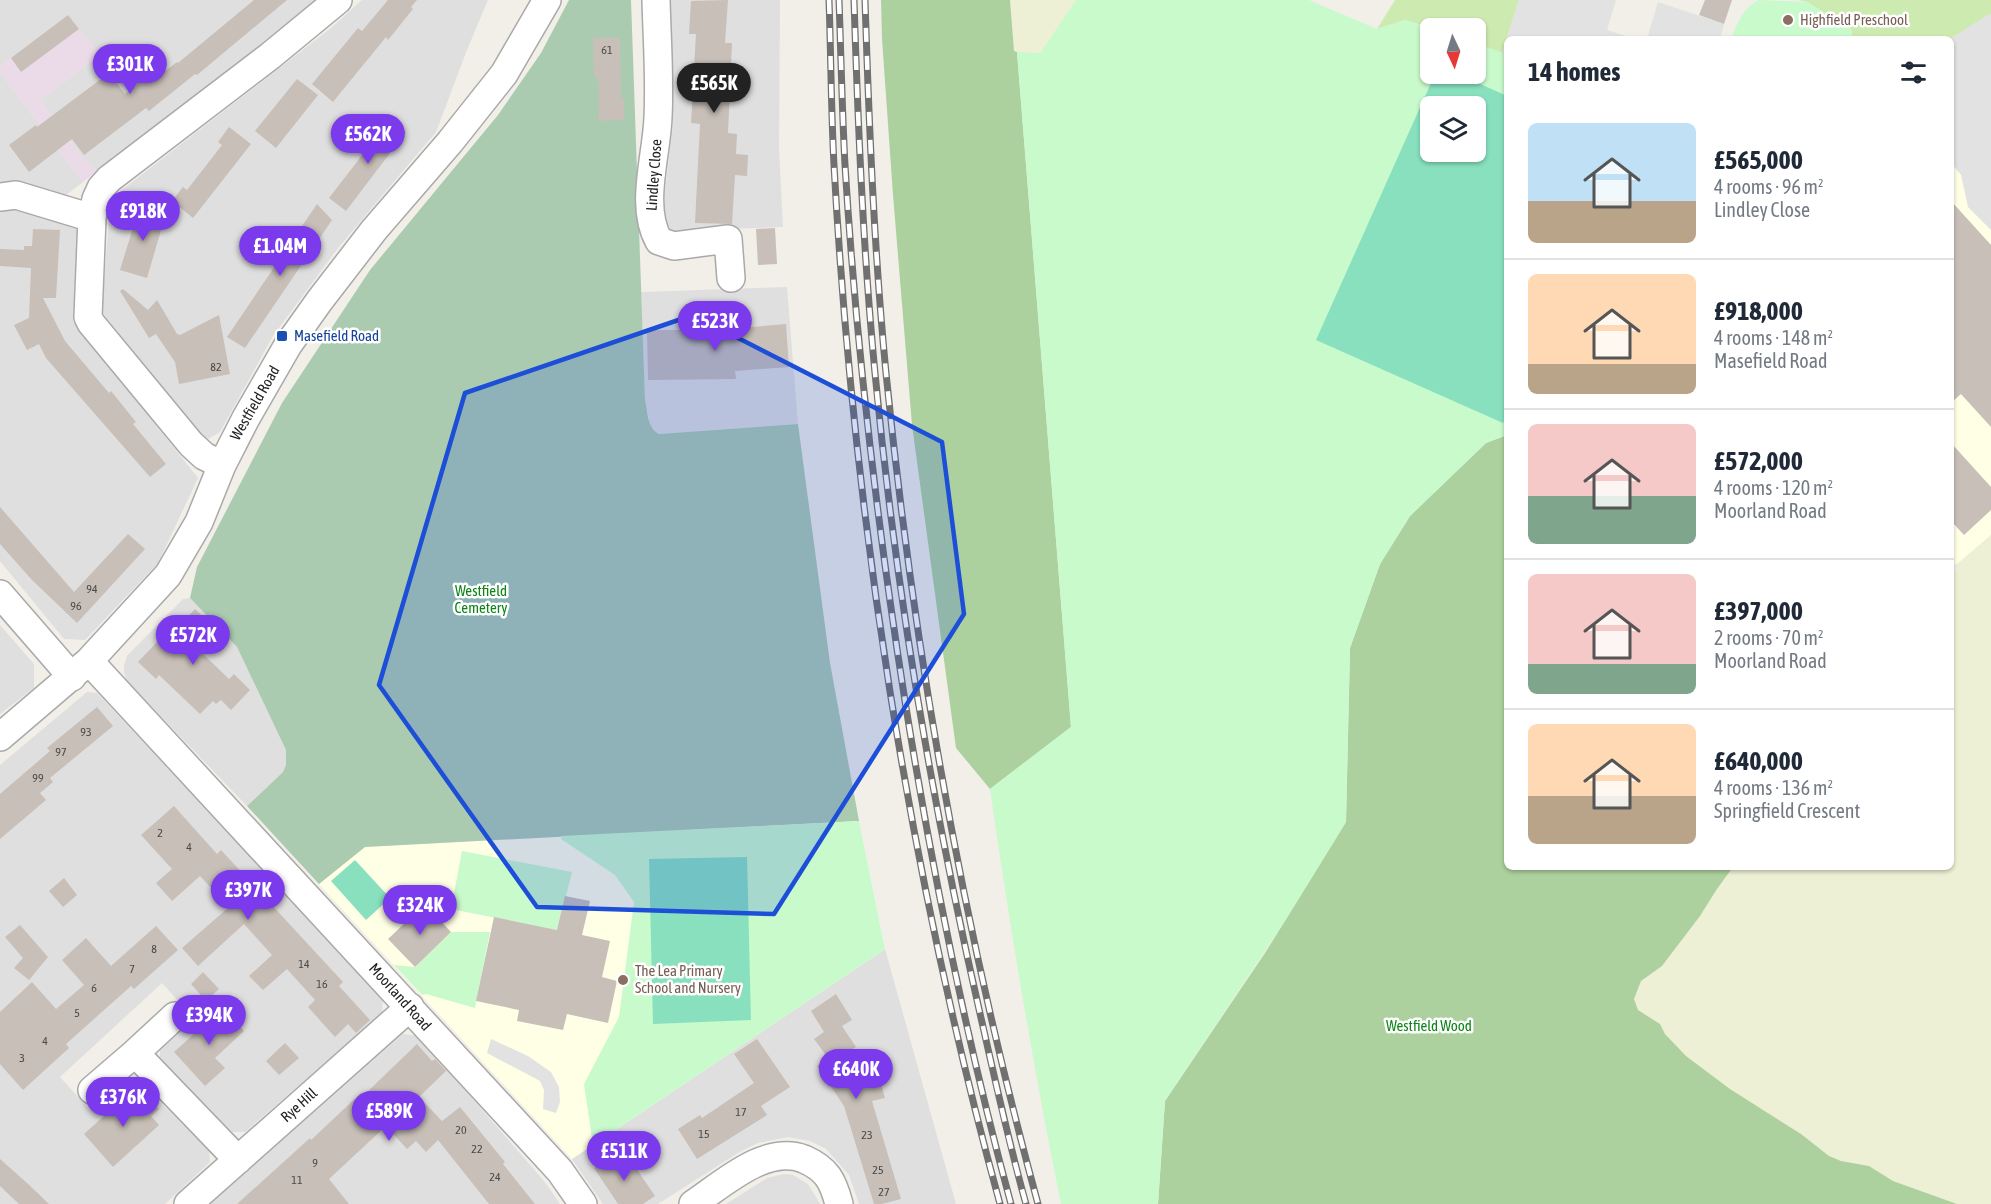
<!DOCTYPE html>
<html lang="en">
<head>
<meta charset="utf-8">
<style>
  body { margin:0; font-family:"Asap Condensed",sans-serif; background:#f6f6f7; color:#1f2937; height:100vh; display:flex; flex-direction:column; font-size:22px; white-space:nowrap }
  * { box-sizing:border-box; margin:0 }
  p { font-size:20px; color:#747a83 }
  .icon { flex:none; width:33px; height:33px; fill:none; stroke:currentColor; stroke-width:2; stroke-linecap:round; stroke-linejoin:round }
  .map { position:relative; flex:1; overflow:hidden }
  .panel { position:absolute; left:1504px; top:36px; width:450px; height:834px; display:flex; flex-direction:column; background:#fff; border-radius:9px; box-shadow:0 2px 4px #0004 }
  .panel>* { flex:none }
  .needle { width:39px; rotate:176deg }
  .controls { position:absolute; left:1420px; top:18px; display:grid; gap:12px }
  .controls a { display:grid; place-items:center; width:66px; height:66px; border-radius:9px; background:#fff; box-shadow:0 2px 4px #0004; font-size:30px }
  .price { position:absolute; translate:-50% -51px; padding:0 14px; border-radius:21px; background:#7c3aed; color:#fff; font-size:20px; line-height:39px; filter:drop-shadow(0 2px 3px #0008) }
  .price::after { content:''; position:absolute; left:50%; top:36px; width:18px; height:14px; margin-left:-9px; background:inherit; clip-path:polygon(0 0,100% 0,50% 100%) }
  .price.current { background:#222; color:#fff }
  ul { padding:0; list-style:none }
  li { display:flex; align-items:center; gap:18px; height:150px; padding:0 24px }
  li+li { border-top:2px solid #e0e1e3 }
  li span { display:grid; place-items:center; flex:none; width:168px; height:120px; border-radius:9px; color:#555 }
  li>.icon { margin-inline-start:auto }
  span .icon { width:72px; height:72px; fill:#fffc; stroke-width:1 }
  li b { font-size:26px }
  h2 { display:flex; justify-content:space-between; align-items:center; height:72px; padding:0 24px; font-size:26px }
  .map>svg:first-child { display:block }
  .residential { fill:#e0dfdf }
  .industrial { fill:#ebdbe8 }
  .education { fill:#ffffe5 }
  .farmland { fill:#eef0d5 }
  .grass { fill:#cdebb0 }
  .forest { fill:#add19e }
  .cemetery { fill:#aacbaf }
  .park { fill:#c8facc; fill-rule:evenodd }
  .pitch { fill:#88e0be; fill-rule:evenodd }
  .parking { fill:#e2e2e2 }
  .building { fill:#c7bfb8 }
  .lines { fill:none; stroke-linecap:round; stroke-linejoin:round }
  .minor-casing { stroke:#a9a9a9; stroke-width:30 }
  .minor { stroke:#fff; stroke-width:27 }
  .rail-casing { stroke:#707070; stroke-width:7 }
  .rail { stroke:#fff; stroke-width:4.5; stroke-dasharray:14; stroke-linecap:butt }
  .marked { fill:#1d4ed8; fill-opacity:0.2; stroke:#1d4ed8; stroke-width:4.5; stroke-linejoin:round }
  .education-dot { fill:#8d6e63; stroke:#fff; stroke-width:2 }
  .transit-dot { fill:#1a4fb4; stroke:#fff; stroke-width:2 }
  .labels { text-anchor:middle; stroke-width:5; stroke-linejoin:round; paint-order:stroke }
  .number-label { font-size:12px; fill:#4b4948 }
  .education-label { font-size:15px; fill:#785e54; stroke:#fff; text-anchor:start }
  .street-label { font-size:15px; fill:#222; stroke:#fff }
  .transit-label { font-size:15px; fill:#164399; stroke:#fff; text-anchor:start }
  .park-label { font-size:15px; fill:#0c8416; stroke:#fff }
</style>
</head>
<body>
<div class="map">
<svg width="1991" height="1204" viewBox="0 0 1991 1204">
  <rect width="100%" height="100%" fill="#f2efe9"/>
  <!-- residential -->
  <path class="residential" d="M0,0H318L97,171L82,157L40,100L99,55L68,15L0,67Z
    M362,0H488L467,50L436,132L338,248L273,336L220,432L205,441L102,312L110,202L118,193L331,28Z
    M668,0H780L779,149L783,227L671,231L664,223L665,193L673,125Z
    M0,72L83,182L61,199L0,185Z
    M4,205L77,228L73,321L198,478L158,563L85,640L64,639L0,561V210Z
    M787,287L798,424L659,434L654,431L650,425L645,400L641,292Z
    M190,598L237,647L286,750V765L283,772L247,806L127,681L124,672V665L127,656L183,599Z
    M0,625L34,664V688L0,714Z
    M87,692L97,693L383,997L382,1013L245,1132H232L160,1057V1046L193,1017L162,983L60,1077L90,1110L124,1078H136L209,1151L210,1162L165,1204H0V765Z
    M885,949L956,1204H859L849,1175L826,1149L810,1141L788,1137L758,1143L741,1151L658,1204H603L572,1159Z
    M403,1034L418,1036L544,1181L560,1204H210Z
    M784,1174L793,1175L808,1184L820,1204H726L767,1178Z"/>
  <!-- industrial -->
  <path class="industrial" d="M68,15L99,55L40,100L82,157L97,171L83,182L0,72V67Z"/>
  <!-- education -->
  <path class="education" d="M1991,14V535L1956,565L1952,560V39H1950Z
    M859,821L885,949L572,1159L319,884L365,847Z"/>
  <!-- farmland -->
  <path class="farmland" d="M1010,0H1076L1040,53L1014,52Z
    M1991,535V1204H1957L1893,1181L1869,1166L1841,1161L1829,1156L1801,1134L1730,1089L1686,1056L1665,1034L1660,1024L1638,1010L1634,999L1641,981L1662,966L1700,916L1717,889L1733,867H1952V578L1958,569L1956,565Z"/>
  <!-- grass -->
  <path class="grass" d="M1395,0H1519L1502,53L1476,44V28H1431L1405,20L1377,29Z
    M1798,0H1991V14L1950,39H1853L1851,29L1807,2Z"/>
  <!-- forest -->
  <path class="forest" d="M881,0H1010L1014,51L1017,52L1071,727L990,789L956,748L912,425L893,195L882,39Z
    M1507,435L1508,867H1733L1717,889L1700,916L1662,966L1641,981L1634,999L1638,1010L1660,1024L1665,1034L1686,1056L1730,1089L1801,1134L1829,1156L1841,1161L1869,1166L1893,1181L1957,1204H1158L1165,1101L1265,953L1346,822L1350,648L1380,564L1410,516L1486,443Z"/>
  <!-- cemetery -->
  <path class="cemetery" d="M569,0H631L645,400C648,412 647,428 659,434L798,424L830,663L859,821L365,847L319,884L247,806L283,772L286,765V750L237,647L190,598L197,567L282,403L370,270L498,115L541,53Z"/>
  <!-- park -->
  <path class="park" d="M1076,0H1309L1377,29L1405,20L1431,28V74H1476V44L1507,54V435L1486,443L1410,516L1380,564L1350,648L1346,822L1285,921L1165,1101L1158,1204H1061C1033,1066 1010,928 990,789L1071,727L1017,52L1040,53ZM1431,106H1476V152H1431Z
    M1759,0L1807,2L1851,29L1853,39H1731C1737,24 1743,7 1759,0Z
    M859,821L885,949L593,1145L584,1084L619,1017L634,902L615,875L561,839V836Z
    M462,851L572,872L560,919L582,935L451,909Z
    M451,932H490L475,1008L426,994L422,995L394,965L415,967Z"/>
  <!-- pitch -->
  <path class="pitch" d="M1435,74H1458L1507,96L1508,413L1503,423L1316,340ZM1431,106H1476V152H1431Z
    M747,857L751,1020L653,1024L649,859Z
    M355,860L390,898L366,920L331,881Z"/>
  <!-- parking -->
  <path class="parking" d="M1519,0H1616L1607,30L1635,39H1508L1507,54L1502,53Z
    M1658,2L1724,24L1720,39H1647Z
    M1989,14H1991V230L1968,207L1961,175L1952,164V39H1950Z
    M491,1039L528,1056L551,1072L559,1087L560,1102L556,1113L543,1109L544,1090L540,1081L487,1053Z"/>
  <!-- building -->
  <path class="building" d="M254,0H287L197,75L195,74L149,111L146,108L84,155L72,139L29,172L9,145L36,125L37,127L109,73L125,94L151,73L155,79L177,62L178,63Z
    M388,0H417L411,7L413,9L388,40L386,37L333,102L312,84L358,28L362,31Z
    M728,0L725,43H732L728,133L737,134L736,154L748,155L747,176L735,175L732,224L695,223L700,124L691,123L696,34H689L691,1Z
    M1705,0H1732L1724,24L1699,15Z
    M68,15L79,29L21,72L11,58Z
    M593,38H620L621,98H624V120L599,121L598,78H594Z
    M297,79L318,95L276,148L255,131Z
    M390,119L406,132L346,211L329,198Z
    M229,127L251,144L193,218L172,201L183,187L187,190L222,145L218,142Z
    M1952,202L1991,245V427L1961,394L1952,402Z
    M317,204L332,220L245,348L227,337Z
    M140,205L166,213L147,278L120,270Z
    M775,228L777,264L758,265L756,229Z
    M33,229L60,230L56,298H43L65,341L109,393L111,391L136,422L133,424L166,464L150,477L46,358L39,344L27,350L14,325L29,318L31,268L0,266V249L24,250V246H32Z
    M123,289L148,310L157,300L177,334L180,335L219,315L230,374L179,384L175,362L156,334L149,338L120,291Z
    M786,324L789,367L735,371L736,379L648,380L647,330H717Z
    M1952,444L1991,487V510L1964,535L1952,522Z
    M0,507L74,592L128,534L145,549L77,623L32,580L0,544Z
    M195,609L221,634L202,653L229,679L234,674L250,690L231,710L221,700L216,704L213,701L200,714L159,675L156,679L138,662L157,642L160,645Z
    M97,707L113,726L50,778L53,782L40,793L46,800L0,839V794L50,751L47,748Z
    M174,806L217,854L221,850L343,982L339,986L370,1020L356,1033L348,1024L335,1037L308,1007L315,1000L287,969L263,990L249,976L272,955L244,924L198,966L182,948L229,907L200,876L172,901L156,883L172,869L141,835Z
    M64,878L77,895L63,907L49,891Z
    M565,896L590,901L582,935L610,941L602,977L617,981L608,1023L567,1014L563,1030L517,1021L519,1010L476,1001L494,917L557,930Z
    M425,904L451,932L415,967L388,939Z
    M20,925L48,957L29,980L14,968L23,958L5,937Z
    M156,926L178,950L134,989L131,986L66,1044L69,1048L23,1090L0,1064V1012L32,982L56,1009L84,985L62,960L86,938L111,966Z
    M203,972L219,989L206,1001L191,984Z
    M836,994L852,1020L842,1026L856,1047L845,1054L863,1081L879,1077L885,1098L872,1101L901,1199L882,1204H874L844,1106L817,1066L828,1058L814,1039L824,1032L811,1011Z
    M223,1008L244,1031L215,1058L225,1068L205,1086L174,1052Z
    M757,1039L790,1087L761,1106L767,1115L697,1159L678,1129L700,1115L702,1118L754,1083L734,1054Z
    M285,1043L299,1058L279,1075L266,1061Z
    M417,1044L432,1061L435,1059L446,1071L419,1097L442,1121L460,1107L505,1162L503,1164L535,1204H489L438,1140L426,1152L416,1141L407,1149L386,1126L329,1179L349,1204H237L310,1138L311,1140L361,1093L364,1095Z
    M130,1093L138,1102L146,1094L159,1109L151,1116L159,1125L113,1167L84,1134Z
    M616,1153L629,1172L636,1168L655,1196L643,1204H618L594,1168Z
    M0,1159L27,1183L49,1204H19L0,1186Z"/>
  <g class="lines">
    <defs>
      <path id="minor" d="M656,0C657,39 660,78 658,117C657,155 639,206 659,241L674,246L728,239L731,278
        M0,197L16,195L92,218
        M222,465L204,456L191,444L91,323L88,317L92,218L96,199L101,188L109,179L270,56L338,0
        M0,594L72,677
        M89,661L560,1171L583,1204
        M0,737L89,661L168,575L199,522L222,465L246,418L288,345L320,300L374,230L450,142L504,74L547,0
        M135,1053L175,1016
        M92,1090L135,1053L238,1160
        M188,1204L410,1007
        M693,1204C723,1184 766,1144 804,1159C827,1169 833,1181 839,1204"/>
    </defs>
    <!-- minor casing -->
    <use href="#minor" class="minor-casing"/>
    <!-- minor -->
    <use href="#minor" class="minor"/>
    <defs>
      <path id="rail" d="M829,0C831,55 831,110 834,165C853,512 908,869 1000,1204
        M839,0C841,55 842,110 845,165C856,345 877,523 905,701C932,870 966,1039 1011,1204
        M854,0C858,125 863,249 875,373C896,595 934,815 984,1031C997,1089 1010,1147 1026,1204
        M865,0C869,124 874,249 886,373C914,653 964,933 1038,1204"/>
    </defs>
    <!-- rail casing -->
    <use href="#rail" class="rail-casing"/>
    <!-- rail -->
    <use href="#rail" class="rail"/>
  </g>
  <!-- marked area -->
  <path class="marked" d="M693,315L942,442L964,614L774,914L537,907L379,685L465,393Z"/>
  <!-- markers -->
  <g class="education-dot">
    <circle cx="1788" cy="20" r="6"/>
    <circle cx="623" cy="980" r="6"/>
  </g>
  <rect class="transit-dot" x="276" y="330" width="12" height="12" rx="3"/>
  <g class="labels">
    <!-- number labels -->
    <g class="number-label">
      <text x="607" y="54">61</text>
      <text x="216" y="371">82</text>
      <text x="92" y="593">94</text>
      <text x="76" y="610">96</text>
      <text x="86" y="736">93</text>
      <text x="61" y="756">97</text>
      <text x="38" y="782">99</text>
      <text x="160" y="837">2</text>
      <text x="189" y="851">4</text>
      <text x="154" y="953">8</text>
      <text x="304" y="968">14</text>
      <text x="132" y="973">7</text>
      <text x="322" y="988">16</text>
      <text x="94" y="992">6</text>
      <text x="77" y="1017">5</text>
      <text x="45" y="1045">4</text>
      <text x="22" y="1062">3</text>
      <text x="741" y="1116">17</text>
      <text x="461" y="1134">20</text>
      <text x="704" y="1138">15</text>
      <text x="867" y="1139">23</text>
      <text x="477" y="1153">22</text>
      <text x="315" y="1167">9</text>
      <text x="878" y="1174">25</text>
      <text x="495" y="1181">24</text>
      <text x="297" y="1184">11</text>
      <text x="884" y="1196">27</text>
    </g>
    <!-- education labels -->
    <g class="education-label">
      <text x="1800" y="25">Highfield Preschool</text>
      <text x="635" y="976">The Lea Primary<tspan x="635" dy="17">School and Nursery</tspan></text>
    </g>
    <!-- street labels -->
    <g class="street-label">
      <text transform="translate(654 175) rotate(-86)" y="5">Lindley Close</text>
      <text transform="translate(255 403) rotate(-60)" y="5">Westfield Road</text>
      <text transform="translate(400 997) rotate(48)" y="5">Moorland Road</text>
      <text transform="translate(299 1105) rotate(-42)" y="5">Rye Hill</text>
    </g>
    <!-- transit labels -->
    <g class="transit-label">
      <text x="294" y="341">Masefield Road</text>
    </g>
    <!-- park labels -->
    <g class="park-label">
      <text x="481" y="596">Westfield<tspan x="481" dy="17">Cemetery</tspan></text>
      <text x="1429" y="1031">Westfield Wood</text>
    </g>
  </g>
</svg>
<div class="controls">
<a><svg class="needle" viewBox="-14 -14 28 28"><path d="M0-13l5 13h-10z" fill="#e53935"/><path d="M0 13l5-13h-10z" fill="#747a83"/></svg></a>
<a><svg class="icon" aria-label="layers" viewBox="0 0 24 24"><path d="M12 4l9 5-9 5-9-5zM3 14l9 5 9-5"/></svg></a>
</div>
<b class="price" style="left:130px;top:95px">£301K</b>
<b class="price current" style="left:714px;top:114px">£565K</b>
<b class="price" style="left:368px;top:165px">£562K</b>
<b class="price" style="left:143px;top:242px">£918K</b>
<b class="price" style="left:280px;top:277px">£1.04M</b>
<b class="price" style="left:715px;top:352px">£523K</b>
<b class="price" style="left:193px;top:666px">£572K</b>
<b class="price" style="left:248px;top:921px">£397K</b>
<b class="price" style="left:420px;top:936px">£324K</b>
<b class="price" style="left:209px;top:1046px">£394K</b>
<b class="price" style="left:856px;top:1100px">£640K</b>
<b class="price" style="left:123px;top:1128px">£376K</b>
<b class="price" style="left:389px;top:1142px">£589K</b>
<b class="price" style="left:624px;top:1182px">£511K</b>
<section class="panel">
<h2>14 homes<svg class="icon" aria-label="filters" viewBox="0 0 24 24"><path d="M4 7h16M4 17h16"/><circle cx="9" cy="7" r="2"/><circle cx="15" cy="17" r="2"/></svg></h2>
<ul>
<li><span style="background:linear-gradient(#bfe0f5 65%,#b9a48a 0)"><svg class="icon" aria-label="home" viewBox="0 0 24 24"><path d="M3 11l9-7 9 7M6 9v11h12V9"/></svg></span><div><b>£565,000</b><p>4 rooms · 96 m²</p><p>Lindley Close</p></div></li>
<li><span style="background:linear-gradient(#ffd9b3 75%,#b9a48a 0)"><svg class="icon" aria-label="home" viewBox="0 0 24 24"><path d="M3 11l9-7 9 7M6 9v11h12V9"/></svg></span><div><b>£918,000</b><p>4 rooms · 148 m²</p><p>Masefield Road</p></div></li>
<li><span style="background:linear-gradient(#f6c9c9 60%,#7fa58c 0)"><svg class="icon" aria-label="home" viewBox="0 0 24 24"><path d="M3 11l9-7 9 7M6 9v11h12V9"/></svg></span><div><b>£572,000</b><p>4 rooms · 120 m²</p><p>Moorland Road</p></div></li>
<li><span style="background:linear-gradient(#f6c9c9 75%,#7fa58c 0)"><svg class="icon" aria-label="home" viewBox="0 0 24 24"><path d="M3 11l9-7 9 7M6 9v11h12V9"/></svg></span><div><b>£397,000</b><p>2 rooms · 70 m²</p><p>Moorland Road</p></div></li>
<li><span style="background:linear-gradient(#ffd9b3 60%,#b9a48a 0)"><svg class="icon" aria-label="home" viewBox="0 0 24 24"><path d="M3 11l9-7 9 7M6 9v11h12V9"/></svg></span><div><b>£640,000</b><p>4 rooms · 136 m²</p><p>Springfield Crescent</p></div></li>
</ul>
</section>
</div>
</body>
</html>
